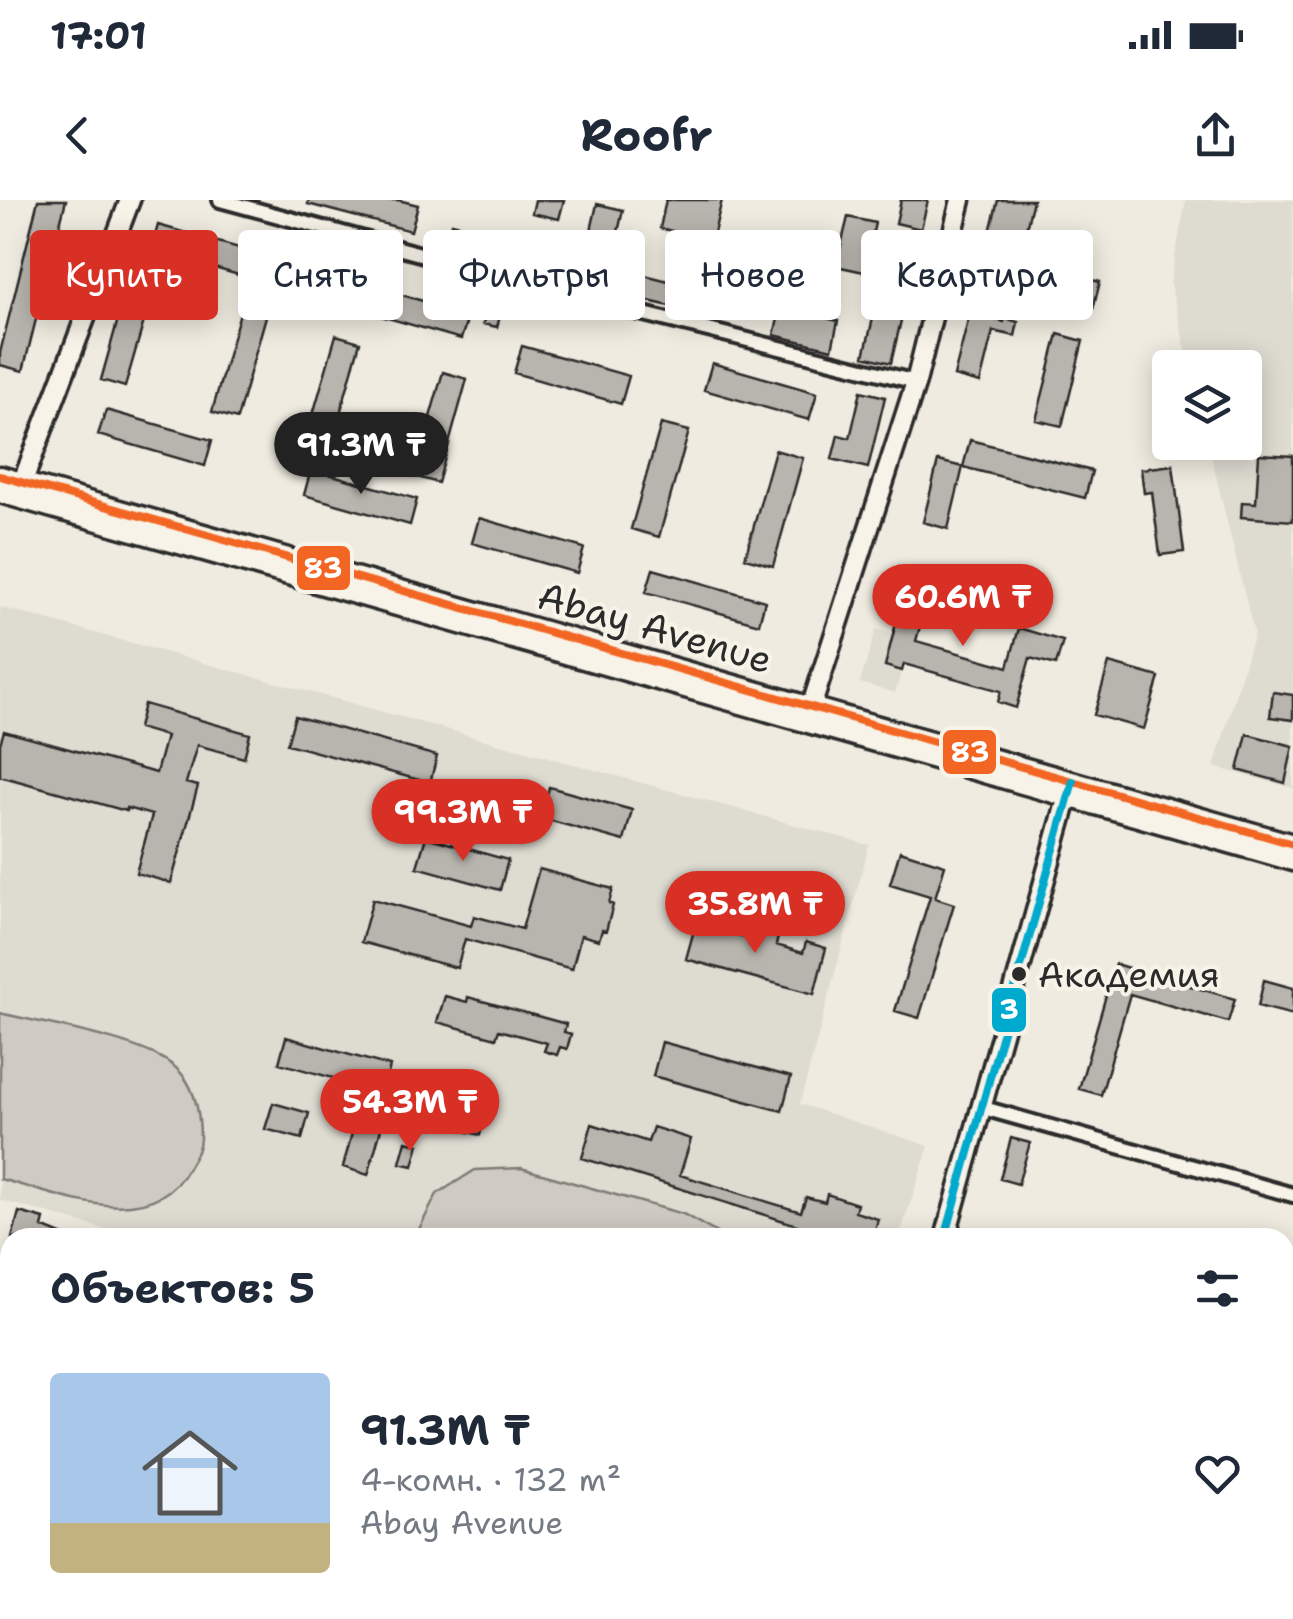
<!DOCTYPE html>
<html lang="ru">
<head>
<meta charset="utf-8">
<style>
  body { margin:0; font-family:"Shantell Sans",sans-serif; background:#f6f6f7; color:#1f2937; height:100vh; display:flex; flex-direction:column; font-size:38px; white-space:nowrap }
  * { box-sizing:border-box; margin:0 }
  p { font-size:32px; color:#747a83 }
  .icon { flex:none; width:55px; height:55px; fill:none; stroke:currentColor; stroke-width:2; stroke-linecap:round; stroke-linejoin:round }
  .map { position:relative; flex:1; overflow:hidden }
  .details { position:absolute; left:0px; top:1028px; width:1295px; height:392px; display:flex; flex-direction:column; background:#fff; border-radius:30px 30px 0 0; box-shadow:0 5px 25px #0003 }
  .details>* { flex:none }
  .banner { position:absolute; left:30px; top:30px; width:1235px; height:90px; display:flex; gap:20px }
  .fabs { position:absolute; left:1152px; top:150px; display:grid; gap:20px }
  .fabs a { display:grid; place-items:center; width:110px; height:110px; border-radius:10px; background:#fff; box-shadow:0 5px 25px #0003; font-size:50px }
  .price { position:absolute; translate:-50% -85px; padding:0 22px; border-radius:35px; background:#d93025; color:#fff; font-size:32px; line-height:65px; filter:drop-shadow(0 2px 5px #0008) }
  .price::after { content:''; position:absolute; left:50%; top:60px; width:30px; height:22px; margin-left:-15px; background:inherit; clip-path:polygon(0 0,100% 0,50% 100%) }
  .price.on { background:#222; color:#fff }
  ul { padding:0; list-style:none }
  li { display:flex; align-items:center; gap:30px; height:250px; padding:0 50px }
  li+li { border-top:2px solid #e0e1e3 }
  li span { display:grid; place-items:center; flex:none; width:280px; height:200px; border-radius:10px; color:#555 }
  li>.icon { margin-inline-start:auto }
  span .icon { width:120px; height:120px; fill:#fffc; stroke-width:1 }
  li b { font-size:42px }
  h2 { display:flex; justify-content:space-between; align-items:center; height:120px; padding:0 50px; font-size:42px }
  .pill { padding:0 35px; border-radius:10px; background:#fff; box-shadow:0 5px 25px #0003; font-size:35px; line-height:90px }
  .pill.on { background:#d93025; color:#fff }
  .status { display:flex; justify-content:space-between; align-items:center; height:70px; padding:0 50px; background:#fff; direction:ltr }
  .status svg { height:28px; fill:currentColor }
  header { display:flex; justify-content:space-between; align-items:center; height:130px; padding:0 50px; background:#fff; font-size:45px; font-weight:700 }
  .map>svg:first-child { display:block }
  .built { fill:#dedbd1 }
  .green { fill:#cfcbc2; stroke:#7d7b76; stroke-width:2.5 }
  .building { fill:#b8b5ae; stroke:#2b2b2b; stroke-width:2.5 }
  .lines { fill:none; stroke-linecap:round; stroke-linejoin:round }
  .street-casing { stroke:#2b2b2b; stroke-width:20 }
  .secondary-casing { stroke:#2b2b2b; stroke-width:25 }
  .street { stroke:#f7f3e8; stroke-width:12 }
  .secondary { stroke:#f7f3e8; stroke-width:18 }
  .bus-1-casing { stroke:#f7f3e8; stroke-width:15 }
  .bus-2-casing { stroke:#f7f3e8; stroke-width:15 }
  .bus-1 { stroke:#f26522; stroke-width:8 }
  .bus-2 { stroke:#00a9ce; stroke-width:8 }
  .bus-dot { fill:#2b2b2b; stroke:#f7f3e8; stroke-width:4 }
  .labels { text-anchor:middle; stroke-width:8; stroke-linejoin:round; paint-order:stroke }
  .bus-label { font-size:36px; fill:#2b2b2b; stroke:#f7f3e8; text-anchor:start }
  .street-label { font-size:38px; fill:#2b2b2b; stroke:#f7f3e8 }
  .line-badge { stroke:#f7f3e8; stroke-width:4 }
  .badge-label { font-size:28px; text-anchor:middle; font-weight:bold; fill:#fff }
</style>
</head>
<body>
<div class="status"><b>17:01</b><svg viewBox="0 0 49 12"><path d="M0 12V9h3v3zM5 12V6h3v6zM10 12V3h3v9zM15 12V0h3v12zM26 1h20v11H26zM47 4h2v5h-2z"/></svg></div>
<header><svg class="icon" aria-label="back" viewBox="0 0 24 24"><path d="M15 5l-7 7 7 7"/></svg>Roofr<svg class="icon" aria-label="share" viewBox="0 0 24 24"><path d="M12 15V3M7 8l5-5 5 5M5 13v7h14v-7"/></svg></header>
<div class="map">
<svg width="1293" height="1419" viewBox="0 0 1293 1419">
  <rect width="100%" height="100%" fill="#efebe0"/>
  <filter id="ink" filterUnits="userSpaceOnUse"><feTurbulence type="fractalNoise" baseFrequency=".01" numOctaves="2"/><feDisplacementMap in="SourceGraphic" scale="20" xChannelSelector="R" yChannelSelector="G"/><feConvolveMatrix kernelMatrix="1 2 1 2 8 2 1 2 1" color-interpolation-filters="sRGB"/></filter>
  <g filter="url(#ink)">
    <!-- built -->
    <path class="built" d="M1186,0H1293V588L1214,567L1254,433L1208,243L1245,242V168L1190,167L1170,83Z
      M0,407L869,645L800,904L929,946L899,1037L136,1038L0,1000Z
      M876,429L894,434L885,466L902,471L895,493L860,483Z"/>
    <!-- green -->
    <path class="green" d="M0,813C41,823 148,841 176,868C196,886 200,913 200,938C200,949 194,957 189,966C153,1037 57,994 0,979Z
      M521,968L683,1014L724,1037H415L437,994L475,970Z"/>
    <!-- building -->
    <path class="building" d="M38,0H66L23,171L0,165V153Z
      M309,0H398L418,5L411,31L308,4Z
      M535,0H564L559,19L532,13Z
      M666,0H722L713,37L787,55L780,83L706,66L695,112L640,99L645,75L684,85L695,37L660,28Z
      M901,0H928L921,29L896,23Z
      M998,0H1033L1018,61L1100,82L1092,113L1017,94L1022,74L982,64Z
      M597,4L623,10L605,90L579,84Z
      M848,17L875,23L864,72L836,66Z
      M452,23L520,40L514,64L447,48Z
      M158,25L264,55L256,80L151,50Z
      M130,76L155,83L125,187L101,180Z
      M363,84L469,114L461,139L356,109Z
      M880,89L907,95L891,163L864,156Z
      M488,105L502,109L497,127L483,124Z
      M781,107L838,121L832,149L774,135Z
      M241,109L266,116L237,219L212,212Z
      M970,113L1004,122L1005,118L1018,122L1015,136L993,131L980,183L954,176Z
      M1058,134L1083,141L1062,226L1036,220Z
      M336,135L360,142L331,246L306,239Z
      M522,146L629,176L621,204L514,173Z
      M712,163L817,193L809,220L704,190Z
      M443,172L467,179L438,283L413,276Z
      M861,191L885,197L868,268L832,259L838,235L850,238Z
      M106,210L212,240L205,266L98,235Z
      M661,224L689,231L659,337L631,329Z
      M970,240L1092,271L1085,298L963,267Z
      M775,250L803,258L773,366L745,358Z
      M1259,254L1293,256V321L1241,317L1242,302L1256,303Z
      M938,261L963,267L948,329L923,322Z
      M1173,265L1184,352L1160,355L1152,292L1144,293L1141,269Z
      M311,269L417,299L410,325L304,295Z
      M479,318L584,348L577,373L472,343Z
      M653,369L765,401L759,424L646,392Z
      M910,369L934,376L916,441L1008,467L1019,428L1063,441L1056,465L1030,458L1016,508L998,502L1001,491L904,464L902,471L885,466Z
      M1109,463L1159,477L1144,529L1094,515Z
      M1273,492L1293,495V520L1270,517Z
      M144,504L250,534L244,558L197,545L186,583L198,586L171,683L136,673L152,615L127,608L126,611L0,576V544L4,531L156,573L166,536L138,528Z
      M295,516L437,556L430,583L287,544Z
      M1247,534L1293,546L1285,583L1238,570Z
      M549,587L632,610L624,641L541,618Z
      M426,637L508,660L500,690L417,667Z
      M900,651L945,665L935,698L954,704L919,818L895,811L930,696L890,684Z
      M539,669L613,689L609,703L613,705L606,731L602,730L599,740L581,735L572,769L465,739L457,768L361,742L373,699L471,726L474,716L522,729Z
      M699,712L720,718L717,729L744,737L747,728L778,737L776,745L803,753L806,742L826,748L814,794L686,759Z
      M1115,764L1235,799L1228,822L1130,794L1101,895L1079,889Z
      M1264,780L1293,788V815L1258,806Z
      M445,796L467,802L468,797L566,824L564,832L571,834L567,849L560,847L557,855L544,851L547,843L499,830L496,838L437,822Z
      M286,837L390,866L383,892L279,863Z
      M662,842L791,877L782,911L653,876Z
      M459,889L491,898L480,935L449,927Z
      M273,903L309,913L302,939L265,929Z
      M356,918L382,925L368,975L343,967Z
      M592,924L648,942L653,927L691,939L680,975L801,1012L806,997L825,1002L827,994L857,1004L855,1012L878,1019L873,1038H793L797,1025L582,958Z
      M1011,938L1030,943L1018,984L1000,979Z
      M406,941L419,944L413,966L400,963Z
      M19,1012L44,1019L42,1027L69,1038H12Z"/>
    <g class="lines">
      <defs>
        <path id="street" d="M220,0L620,108L916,182
          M980,907L1293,995
          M0,1079L10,1082
          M789,1410L793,1419
          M994,1410L1026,1419"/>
        <path id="secondary" d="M0,276L1293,644
          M20,289L130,0
          M0,293L1293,661
          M808,517L916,182L961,0
          M945,1038L1071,585
          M569,1419L590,1410"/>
      </defs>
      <!-- street casing -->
      <use href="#street" class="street-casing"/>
      <!-- secondary casing -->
      <use href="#secondary" class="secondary-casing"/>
      <!-- street -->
      <use href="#street" class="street"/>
      <!-- secondary -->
      <use href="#secondary" class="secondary"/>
      <defs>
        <path id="bus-1" d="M0,276L1293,644"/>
        <path id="bus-2" d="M945,1038L1073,581"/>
      </defs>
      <!-- bus-1 casing -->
      <use href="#bus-1" class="bus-1-casing"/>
      <!-- bus-2 casing -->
      <use href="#bus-2" class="bus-2-casing"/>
      <!-- bus-1 -->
      <use href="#bus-1" class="bus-1"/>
      <!-- bus-2 -->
      <use href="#bus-2" class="bus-2"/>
    </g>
  </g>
  <!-- markers -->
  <circle class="bus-dot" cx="1019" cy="774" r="9"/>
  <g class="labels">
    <!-- bus labels -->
    <g class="bus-label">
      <text x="1038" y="787">Академия</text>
    </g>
    <!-- street labels -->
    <g class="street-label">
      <text transform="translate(655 428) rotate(16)" y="13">Abay Avenue</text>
    </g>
  </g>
  <g class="line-badge">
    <rect x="295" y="344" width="57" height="48" rx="10" fill="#f26522"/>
    <rect x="941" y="528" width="57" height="48" rx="10" fill="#f26522"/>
    <rect x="990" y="786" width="38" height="48" rx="10" fill="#00a9ce"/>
  </g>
  <g class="badge-label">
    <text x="323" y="378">83</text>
    <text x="970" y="562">83</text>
    <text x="1009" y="819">3</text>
  </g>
</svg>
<div class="fabs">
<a><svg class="icon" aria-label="layers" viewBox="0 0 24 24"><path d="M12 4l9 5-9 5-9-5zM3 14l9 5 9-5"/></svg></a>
</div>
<b class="price on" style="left:361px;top:297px">91.3M ₸</b>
<b class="price" style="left:963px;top:449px">60.6M ₸</b>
<b class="price" style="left:463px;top:664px">99.3M ₸</b>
<b class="price" style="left:755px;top:756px">35.8M ₸</b>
<b class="price" style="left:410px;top:954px">54.3M ₸</b>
<div class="banner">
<a class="pill on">Купить</a>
<a class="pill">Снять</a>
<a class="pill">Фильтры</a>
<a class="pill">Новое</a>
<a class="pill">Квартира</a>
</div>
<section class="details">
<h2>Объектов: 5<svg class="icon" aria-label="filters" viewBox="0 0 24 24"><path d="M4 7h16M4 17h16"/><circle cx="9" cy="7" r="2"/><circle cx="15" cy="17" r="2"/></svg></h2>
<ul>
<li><span style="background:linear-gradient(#a9c7e8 75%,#c2b280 0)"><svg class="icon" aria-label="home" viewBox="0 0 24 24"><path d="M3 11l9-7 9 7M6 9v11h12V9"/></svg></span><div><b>91.3M ₸</b><p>4-комн. · 132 m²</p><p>Abay Avenue</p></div><svg class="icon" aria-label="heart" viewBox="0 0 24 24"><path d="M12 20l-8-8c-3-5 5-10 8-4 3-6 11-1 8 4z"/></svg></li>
</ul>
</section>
</div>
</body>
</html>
